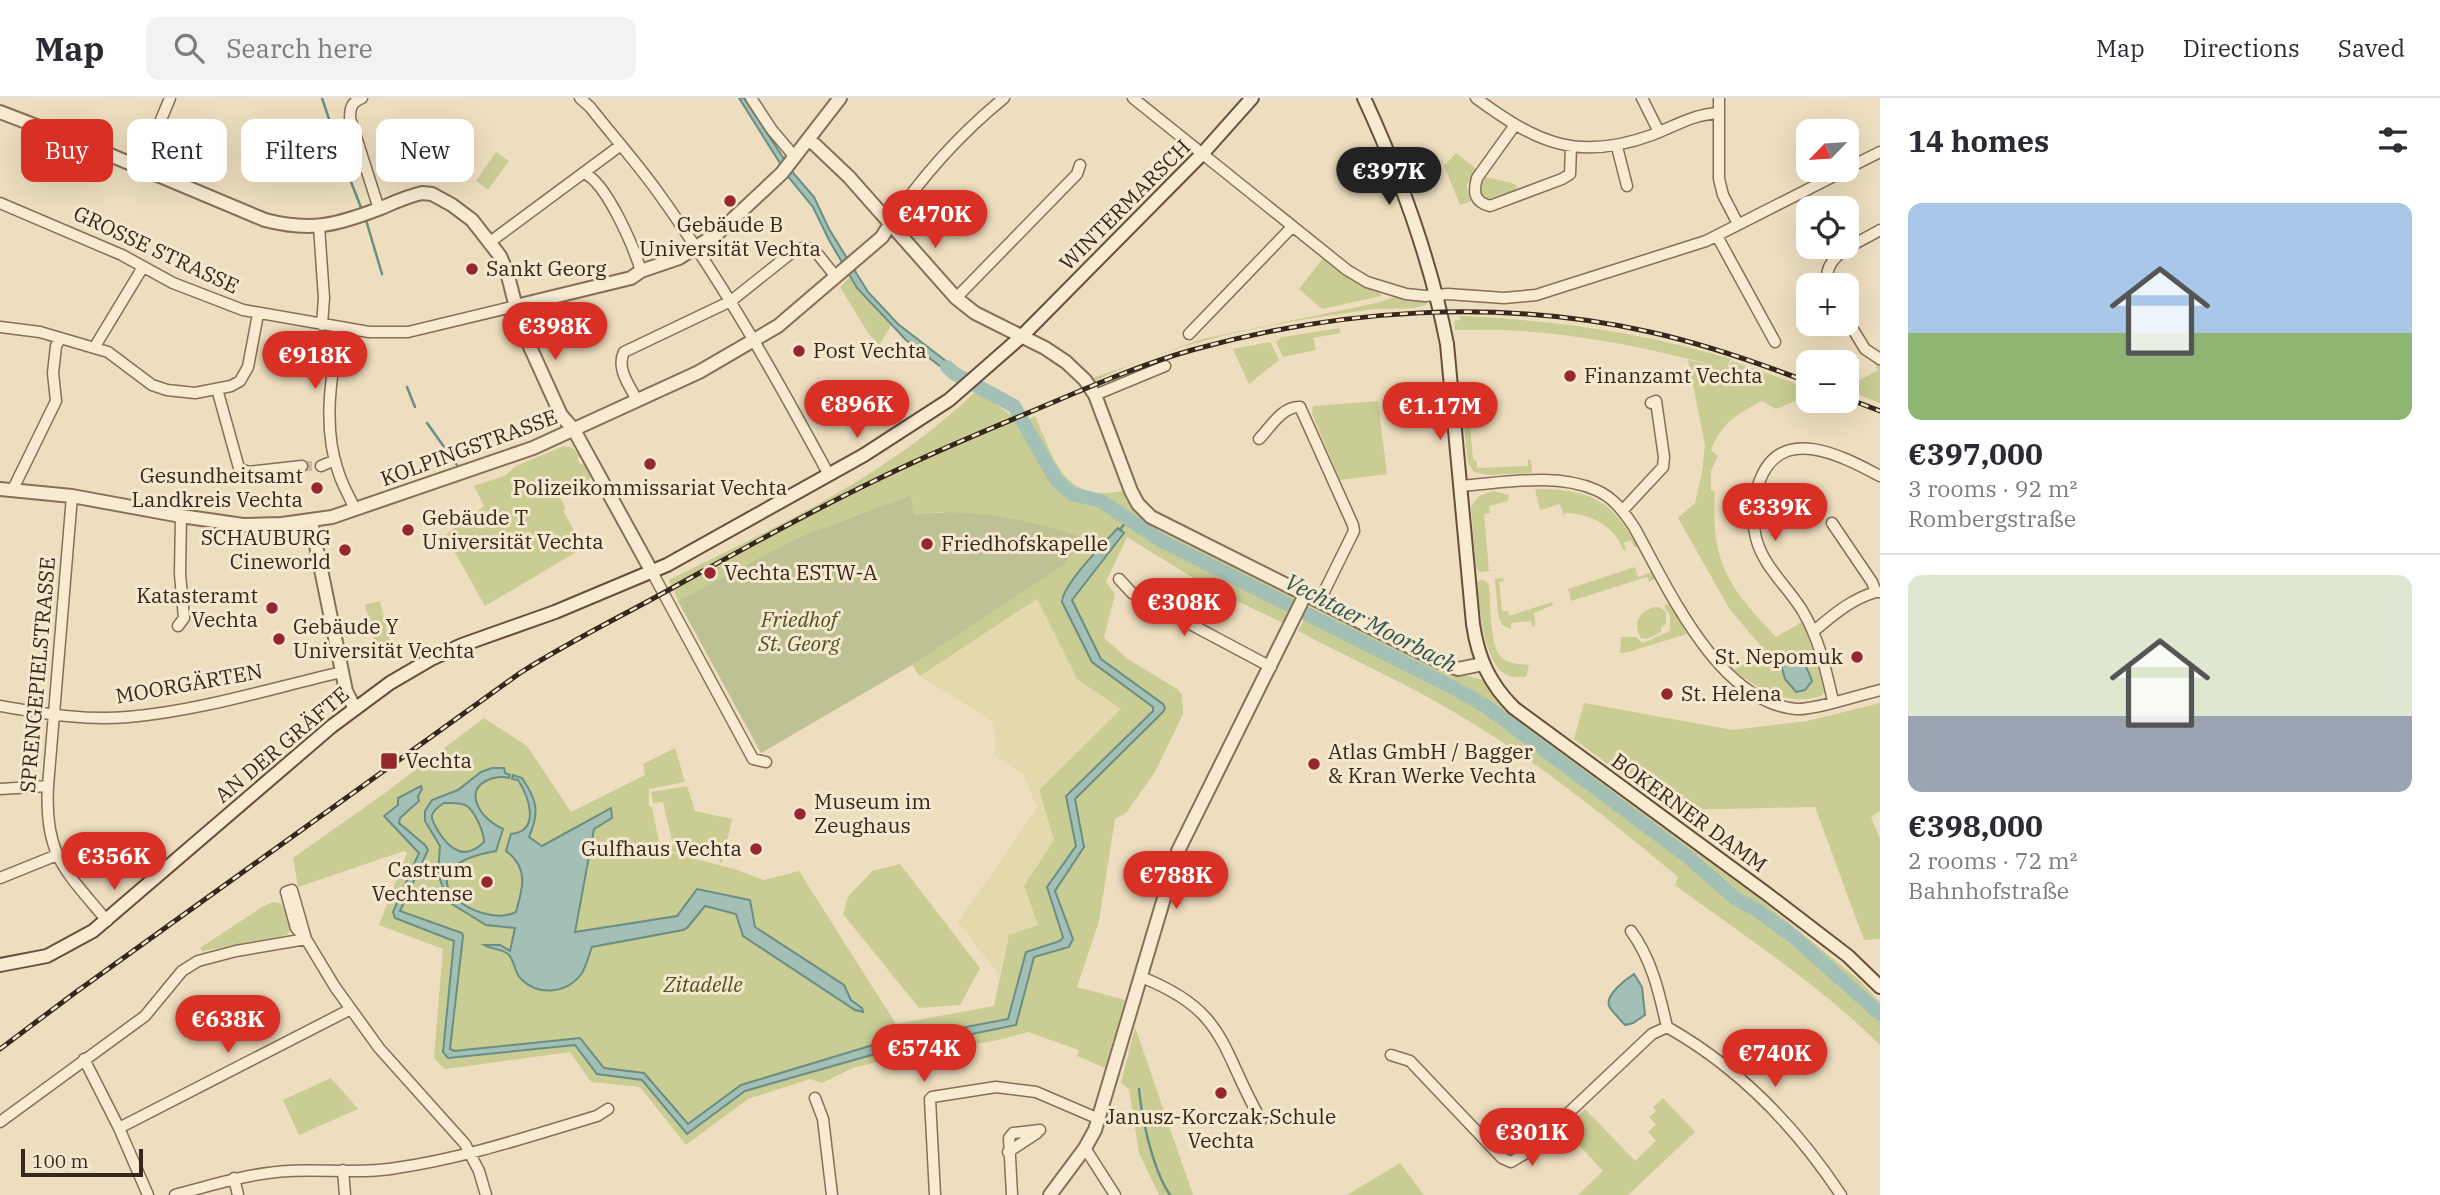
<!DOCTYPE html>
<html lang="en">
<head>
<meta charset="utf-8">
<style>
  body { margin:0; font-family:"IBM Plex Serif",serif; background:#f2f2f3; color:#2b2b33; height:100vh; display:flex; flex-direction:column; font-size:26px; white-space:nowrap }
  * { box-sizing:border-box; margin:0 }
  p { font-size:23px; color:#7c7c81 }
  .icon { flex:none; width:38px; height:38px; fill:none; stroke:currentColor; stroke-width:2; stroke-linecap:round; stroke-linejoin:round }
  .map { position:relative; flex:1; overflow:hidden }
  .side { display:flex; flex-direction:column; background:#fff; width:560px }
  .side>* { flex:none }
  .hud { position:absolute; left:21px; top:21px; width:665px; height:63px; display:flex; gap:14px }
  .needle { width:46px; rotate:245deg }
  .controls { position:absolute; left:1796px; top:21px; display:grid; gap:14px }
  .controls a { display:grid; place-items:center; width:63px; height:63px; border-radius:14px; background:#fff; box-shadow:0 7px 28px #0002; font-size:35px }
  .scale { position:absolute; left:21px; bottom:18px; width:122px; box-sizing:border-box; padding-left:7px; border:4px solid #36271c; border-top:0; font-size:19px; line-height:24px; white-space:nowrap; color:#36271c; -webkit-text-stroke:5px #f6e8cf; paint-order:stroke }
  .price { position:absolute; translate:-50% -60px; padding:0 16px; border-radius:24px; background:#d93025; color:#fff; font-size:23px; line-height:46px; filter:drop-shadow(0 2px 4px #0008) }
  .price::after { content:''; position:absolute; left:50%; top:42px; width:21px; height:16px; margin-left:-10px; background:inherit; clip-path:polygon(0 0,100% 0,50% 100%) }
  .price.active { background:#222; color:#fff }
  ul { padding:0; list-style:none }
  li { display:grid; align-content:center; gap:14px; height:371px; padding:0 28px }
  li+li { border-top:2px solid #e1e1e2 }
  li span { display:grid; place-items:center; height:217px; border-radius:14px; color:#555 }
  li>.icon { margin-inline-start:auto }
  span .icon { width:126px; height:126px; fill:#fffc; stroke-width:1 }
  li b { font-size:30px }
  h2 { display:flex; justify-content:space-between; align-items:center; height:84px; padding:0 28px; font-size:30px }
  .pill { padding:0 24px; border-radius:14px; background:#fff; box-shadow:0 7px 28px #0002; font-size:24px; line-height:63px }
  .pill.active { background:#d93025; color:#fff }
  header { display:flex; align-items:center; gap:42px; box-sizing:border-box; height:98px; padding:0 35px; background:#fff; border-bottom:2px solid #e1e1e2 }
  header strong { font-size:33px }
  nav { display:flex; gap:38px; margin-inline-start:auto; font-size:24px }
  .search { width:490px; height:63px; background:#f2f2f3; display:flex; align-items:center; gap:18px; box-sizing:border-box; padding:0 24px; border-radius:14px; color:#7c7c81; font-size:26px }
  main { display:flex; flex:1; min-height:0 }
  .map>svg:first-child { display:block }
  .farmland { fill:#e4d8ad }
  .green { fill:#c9cc93 }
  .cemetery { fill:#bec193 }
  .water { fill:#a2c0b6; stroke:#6a8e83; stroke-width:2; fill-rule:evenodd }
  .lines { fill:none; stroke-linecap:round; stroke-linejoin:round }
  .stream { stroke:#6a8e83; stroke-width:2.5 }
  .river { stroke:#a2c0b6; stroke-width:14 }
  .minor-tunnel { stroke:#c9b99e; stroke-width:10; stroke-dasharray:10 5; stroke-linecap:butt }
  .minor-casing { stroke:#876e57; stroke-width:13 }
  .tertiary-casing { stroke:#876e57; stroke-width:16 }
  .secondary-casing { stroke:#694f3b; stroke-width:16 }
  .minor { stroke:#f9ebd2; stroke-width:10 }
  .tertiary { stroke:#f9ebd2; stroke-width:12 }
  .secondary { stroke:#f9ebd2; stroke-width:12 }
  .rail-casing { stroke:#36271c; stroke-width:5 }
  .rail { stroke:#f6e8cf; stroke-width:2.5; stroke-dasharray:8; stroke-linecap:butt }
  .poi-dot { fill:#97272e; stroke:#f6e8cf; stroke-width:2.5 }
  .labels { text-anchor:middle; stroke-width:6; stroke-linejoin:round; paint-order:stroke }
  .street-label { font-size:21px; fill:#36271c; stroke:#f6e8cf }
  .poi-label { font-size:21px; fill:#36271c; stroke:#f6e8cf; text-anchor:start }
  .park-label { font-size:21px; font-style:italic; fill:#4a5322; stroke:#f6e8cf }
  .water-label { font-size:23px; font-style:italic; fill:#2b5651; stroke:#f6e8cf }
</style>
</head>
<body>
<header>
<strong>Map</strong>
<div class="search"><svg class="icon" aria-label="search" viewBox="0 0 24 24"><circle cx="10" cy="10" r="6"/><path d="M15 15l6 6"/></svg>Search here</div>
<nav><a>Map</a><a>Directions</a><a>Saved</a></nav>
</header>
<main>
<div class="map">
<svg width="1880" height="1097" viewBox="0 0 1880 1097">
  <rect width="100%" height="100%" fill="#eedebf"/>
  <!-- farmland -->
  <path class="farmland" d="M1037,501L1077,581L1121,611L1039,692L1054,742L1024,788L1039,827L1009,838L999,877L958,824L1037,710L1023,675L993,657L996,649L994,624L920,578Z"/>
  <!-- green -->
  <path class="green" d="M496,54L509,63L488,92L476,83Z
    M1456,55L1476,71L1466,88L1472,103L1460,107L1444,68Z
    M1486,79L1515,86L1518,92L1492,101H1485L1480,95V86Z
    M1323,160L1359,186L1380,194L1381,198L1322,211L1299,191Z
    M850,179L857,190L891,228L879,247L868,235L840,189Z
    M1398,198L1426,202L1427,206C1413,213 1390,210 1374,211C1358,213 1342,216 1326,218C1252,229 1160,249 1094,284L1093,280L1202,241L1376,205Z
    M1460,218C1553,222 1642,234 1731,261L1726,272L1732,263L1808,290V300L1805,299L1776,311L1762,303C1736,317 1723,323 1711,352L1718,358L1711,373V392L1715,394C1711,466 1728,488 1776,539L1802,524C1813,546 1818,570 1824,594L1821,598C1787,608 1761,593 1734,572L1765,553L1729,510L1678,420L1695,405L1702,375L1705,347L1688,262L1717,268C1652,251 1586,237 1520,233C1498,231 1476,232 1455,232L1454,223L1460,222Z
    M1340,230V235L1313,240L1316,252L1283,259L1276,244L1282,239Z
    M1270,244L1279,262L1249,286L1233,251Z
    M1874,264L1880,266V305L1846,292V287L1854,290L1856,284L1878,272Z
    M977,292L1021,325L1035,318C1055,363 1064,405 1123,393L1126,402L1151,429L1294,499L1283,525L1208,489L1127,439L1106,484L1115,496L1104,540L1128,561L1177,591L1182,597L1183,616L1155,674L1126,715L1115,721L1099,823L1077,889L1125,902L1105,970L1077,958L1079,952L1028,934L999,942L901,958L853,970L822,985L810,981L748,1001L686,1047L640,989L591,984L570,954L445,971L434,960L443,851L379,827L407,755L404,753L298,789L293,760L385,695L484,620L527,648L571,714L645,677L643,666L675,650L685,684L649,691V707L652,710L659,744L665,753L734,771L764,782L799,773L896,926L994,908L1009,837L1038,827L1024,788L1054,742L1039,692L1121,611L1077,581L1037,501L920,578L912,567L1064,466L941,414L914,417L911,397L799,439L678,503L669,482C776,429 890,377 977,292Z
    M1378,303L1387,376L1340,382L1312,316L1313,308Z
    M1470,328L1473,361L1477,364V370L1528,368V361L1531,362L1532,375L1488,377L1474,374L1468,365L1464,329Z
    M564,348C573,349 575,351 579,359L577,362L580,366H584L591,380L581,386L579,383L558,395L565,409L564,414L583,450L485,508L445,437L484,408L474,388L506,377L516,368Z
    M1535,391C1589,391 1611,401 1638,449H1634L1631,442L1624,445L1626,452H1623C1614,427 1591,416 1566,415L1564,418L1560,406L1540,412Z
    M1493,393L1509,397L1508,403L1489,408L1490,415L1484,416L1489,472H1495L1480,474L1476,470L1471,408L1479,398Z
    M1635,469L1638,479L1653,474L1656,480L1649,484L1647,479L1571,503L1568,491Z
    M1503,480L1505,483L1499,484L1502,513H1508L1509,518L1552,504L1553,507L1534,515L1535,527L1532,529L1531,523L1511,525V531L1502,527L1498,516L1495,481Z
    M1481,482L1486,483L1489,488C1491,505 1489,549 1502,560C1509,566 1520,566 1529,567L1526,579C1519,579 1511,580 1505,576C1483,562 1479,508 1477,484Z
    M380,503L393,557L380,563L365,507Z
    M1669,505L1687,536L1628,554L1620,555L1621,539H1636L1643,545L1670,533V518L1664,508Z
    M1310,509L1440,570L1483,582L1505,608L1520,619L1532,633L1766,806L1859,882L1880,904V947C1819,886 1744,838 1675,787L1678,779C1609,721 1537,663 1459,617C1408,586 1351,561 1298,533Z
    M1655,509H1659L1666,514V526L1661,529V534L1647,541L1641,540C1632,526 1639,513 1655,509Z
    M1584,605L1733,632L1807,623L1880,605V713L1871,719L1880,741V841L1864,842L1815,709L1670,712L1574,641Z
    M687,688L695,713L732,721L722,765H720L719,754L690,748L688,758L671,753L674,744L672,743L663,704L653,705L651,694Z
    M900,766L980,870L960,907L919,910L843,816L848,799L872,773Z
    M273,804C287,804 287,819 291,830L287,837L203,853L200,850L262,809Z
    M1135,929L1193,1097H1159L1139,1055L1129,991L1121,985Z
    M331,980L358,1011L299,1037L283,1002Z
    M1663,1000L1695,1034L1628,1097H1578L1603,1073L1564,1031L1585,1011L1635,1063L1656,1043L1648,1034L1656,1027L1649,1019L1656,1013L1653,1009Z
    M1400,1065L1424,1097H1347Z"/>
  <!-- cemetery -->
  <path class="cemetery" d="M911,397L914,417C972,409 1029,422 1084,440L1065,466L912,567L761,655L678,503L799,439Z"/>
  <!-- water -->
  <path class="water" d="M739,0H744L794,76L814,99L829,131L868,194L898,226L964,277L958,282L906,242L857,190L829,142L813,109L790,81Z
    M1118,430L1124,435L1072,502L1101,561L1163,606L1165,610L1163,614L1075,701L1084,749L1055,793L1073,841L1069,849L1034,859L1016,927L875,956L745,993L687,1036L642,982L597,976L575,947L448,960L443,954L454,843L395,820L393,814L419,755L384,718L398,707V700L421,688L422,691L418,698L419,703L400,720L399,725L425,747L428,752L400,813L462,835L463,838L450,951L454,953L580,940L604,970L644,975L688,1026L741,987L873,947L1008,921L1026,854L1060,843L1063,839L1047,789L1076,748L1066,698L1153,613V609L1092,564L1062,504C1062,487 1105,444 1118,430Z
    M1788,555C1803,559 1807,569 1812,583L1805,592L1796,594L1785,581L1780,563Z
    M492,670H504L505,675L510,677L509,680C496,676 472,684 476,702C479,715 491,725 503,731L496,753C393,771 478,833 516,814C523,790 529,770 506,753L511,736C541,733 529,699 518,682L512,681L513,677L522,680C537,702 540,714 529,739L542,748L611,710L612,720L594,731L575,834L677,818L697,791L750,802L755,829L844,887L851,902L862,910L863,914L855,912L743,838L736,816L705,808L687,830L683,832L592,849C589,857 586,868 582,875C568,895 539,899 521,881C514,874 515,864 509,857C502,850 492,852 484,847H500L510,853L515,830L486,827L452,806L447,800L438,776L440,748L425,723V713L432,702L458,692L481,674ZM444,705C451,705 461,704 467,708C475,714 484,734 484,744C465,763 450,752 438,733C436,728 431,723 432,717C434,712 439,708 444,705Z
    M1634,876L1642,889L1645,917L1633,925L1625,927C1621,922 1612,914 1609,908C1605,897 1626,881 1634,876Z"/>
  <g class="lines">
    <!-- stream -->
    <path class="stream" d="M322,0L344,66L362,112
      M366,122L382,176
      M407,289L415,309
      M427,325L457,367
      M1120,432L1127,422
      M1139,991C1142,1022 1153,1072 1170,1097"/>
    <!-- river -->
    <path class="river" d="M947,269L955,276L1014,308L1056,382L1072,396L1101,403L1160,442L1454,590L1487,609L1688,759L1736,801L1757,812L1794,839L1880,916"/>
    <!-- minor-tunnel -->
    <path class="minor-tunnel" d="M302,368H321"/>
    <defs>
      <path id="minor" d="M362,0C352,4 350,9 350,20L379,111
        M580,0L590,9C612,37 636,64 657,93C722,183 776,279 829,377
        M751,0L772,32L794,58
        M1133,0L1347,172L1367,184L1406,196L1425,198L1448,196L1504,200L1536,197L1706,143L1846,72
        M1476,0C1537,45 1578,64 1652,37C1675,28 1694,16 1719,15
        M1642,0L1659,34
        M1719,0V81L1723,97L1738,126
        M1515,27L1477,80C1473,94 1474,104 1490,108L1562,81L1570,76L1571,49
        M1617,49L1627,88
        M141,70L170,0
        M1846,71L1880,54
        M584,75C607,85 634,150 641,173
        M0,105L122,157L173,185L243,212L369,234H408L516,208
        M890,126C922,78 960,36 1004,0
        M319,128L324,200L322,227
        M1717,138L1775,244
        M490,144L621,47
        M1828,187C1820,157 1859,145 1880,132
        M956,200L1077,76L1080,67
        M1846,220L1865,251L1880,261
        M0,229L40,234L108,254L152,287L167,292L195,295L231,288L240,283L248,269L258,216
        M340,230C331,277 322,330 339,376C343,388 350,400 355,411
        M1189,236L1292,129
        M94,250L143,169
        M217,291L239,370L248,374L302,368
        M1095,297L1165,268
        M637,302C629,287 616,270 624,254L731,203L795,152L806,149L816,154L836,179
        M1259,341C1270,330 1282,308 1300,309L1353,427L1354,433L1319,504
        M321,368L335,362
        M1461,388C1503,385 1556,374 1596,392C1613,399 1624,414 1634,429C1668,490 1718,604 1796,611C1815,612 1859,597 1880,592
        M13,391L56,303L53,275L56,248L60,241
        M72,398L48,688C44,758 66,773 107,823
        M1623,412L1663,369L1664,359L1656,303L1651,305
        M1832,425L1872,484L1876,494H1880
        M652,474L753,661L766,664
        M1119,481L1132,495L1271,569
        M178,528L184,520L180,476L181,418
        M1814,533C1833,517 1851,501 1876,494
        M1833,603C1826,572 1819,540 1802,512C1787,488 1763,468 1756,440C1751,420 1752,401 1760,382C1782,325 1844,359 1880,378
        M0,608C42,615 84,623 128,619C200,613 272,590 342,574
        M0,691L48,688
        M0,780L57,757
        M1631,833C1652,862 1659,894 1667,929C1738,969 1796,1029 1841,1097
        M306,841L292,792L286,794L296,830L306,841L335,889L379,950L465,1046L479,1073L486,1097
        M1141,879C1228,913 1220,951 1261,1022
        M1391,957L1410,963L1502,1060L1511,1064L1526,1055L1652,936L1667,929
        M84,961L119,1030L148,1097
        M815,1000L823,1021L832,1097
        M0,1024L145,918L182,873L198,863L236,853L306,841
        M119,1030L351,911
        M1085,1050L1115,1097
        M1008,1054L1037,1035
        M343,1072L345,1097
        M234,1080L238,1097
        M175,1097C212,1087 250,1075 289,1073C324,1071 361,1076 396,1070C465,1060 530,1038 597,1018L608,1011
        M935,1097L930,1001L932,999L996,989L1036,994L1099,1021
        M1012,1097L1009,1040L1013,1035L1040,1032"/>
      <path id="tertiary" d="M0,14L91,49L265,122C311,134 337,127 381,110C395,104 408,98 422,95L432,96L452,107L472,122L500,158L507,174L521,229L561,317L574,332L652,474
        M809,41L849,79L956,200L975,215L1045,250L1066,264L1085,282L1095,297L1131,393L1138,406L1151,419L1440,564L1458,571L1483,566
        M516,208L631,180L641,173L679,160L718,135L782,75L840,0
        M0,391L72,398L181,418L243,427L282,426L332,419L533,350L699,274L778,228L882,139L890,126
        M311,423L346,593L354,609
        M1050,1097L1085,1050L1095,1032L1178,753L1305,497"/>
      <path id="secondary" d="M1364,0C1399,76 1431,164 1447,246L1473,526C1478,560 1489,585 1514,610L1767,796L1848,858L1880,889
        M0,867L47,858L93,833L332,628L390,585L431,561L462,547L555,514L667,467L864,357L949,302L1022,238L1203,55L1252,0"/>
    </defs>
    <!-- minor casing -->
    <use href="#minor" class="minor-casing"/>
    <!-- tertiary casing -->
    <use href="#tertiary" class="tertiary-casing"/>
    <!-- secondary casing -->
    <use href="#secondary" class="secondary-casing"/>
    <!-- minor -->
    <use href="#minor" class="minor"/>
    <!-- tertiary -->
    <use href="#tertiary" class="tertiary"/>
    <!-- secondary -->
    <use href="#secondary" class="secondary"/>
    <defs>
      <path id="rail" d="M1846,300L1880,313
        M0,951L76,894L520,575C567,545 616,521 665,494C734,456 801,418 872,384C930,355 990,331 1049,306C1096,286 1143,266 1192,252C1340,211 1499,200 1650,234C1704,246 1756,264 1808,284"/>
    </defs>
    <!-- rail casing -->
    <use href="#rail" class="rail-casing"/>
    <!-- rail -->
    <use href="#rail" class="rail"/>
  </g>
  <!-- markers -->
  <g class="poi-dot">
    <circle cx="730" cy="103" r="7"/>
    <circle cx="472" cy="171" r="7"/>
    <circle cx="799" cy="253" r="7"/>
    <circle cx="1570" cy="278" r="7"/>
    <circle cx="650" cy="366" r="7"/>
    <circle cx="317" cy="390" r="7"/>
    <circle cx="408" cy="432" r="7"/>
    <circle cx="927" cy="446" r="7"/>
    <circle cx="345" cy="452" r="7"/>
    <circle cx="710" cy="475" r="7"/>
    <circle cx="272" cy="510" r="7"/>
    <circle cx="279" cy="541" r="7"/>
    <circle cx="1857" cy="559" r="7"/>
    <circle cx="1667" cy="596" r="7"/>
    <rect x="380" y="654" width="18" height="18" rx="3.5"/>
    <circle cx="1314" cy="666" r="7"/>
    <circle cx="800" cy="716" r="7"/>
    <circle cx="756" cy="751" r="7"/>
    <circle cx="487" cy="784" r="7"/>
    <circle cx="1221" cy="995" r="7"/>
  </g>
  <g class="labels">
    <!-- street labels -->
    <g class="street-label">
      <text transform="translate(1125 107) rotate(-45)" y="7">WINTERMARSCH</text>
      <text transform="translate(156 152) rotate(25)" y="7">GROSSE STRASSE</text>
      <text transform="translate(469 350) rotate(-20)" y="7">KOLPINGSTRASSE</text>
      <text transform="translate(38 577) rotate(-85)" y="7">SPRENGEPIELSTRASSE</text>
      <text transform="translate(189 586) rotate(-10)" y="7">MOORGÄRTEN</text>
      <text transform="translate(282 647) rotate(-40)" y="7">AN DER GRÄFTE</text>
      <text transform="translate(1689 715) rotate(36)" y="7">BOKERNER DAMM</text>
    </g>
    <!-- poi labels -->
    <g class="poi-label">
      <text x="730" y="134" text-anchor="middle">Gebäude B<tspan x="730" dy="24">Universität Vechta</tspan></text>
      <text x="486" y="178">Sankt Georg</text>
      <text x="813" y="260">Post Vechta</text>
      <text x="1584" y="285">Finanzamt Vechta</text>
      <text x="303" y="385" text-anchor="end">Gesundheitsamt<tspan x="303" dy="24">Landkreis Vechta</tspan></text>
      <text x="650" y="397" text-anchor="middle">Polizeikommissariat Vechta</text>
      <text x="422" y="427">Gebäude T<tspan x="422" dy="24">Universität Vechta</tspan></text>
      <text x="331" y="447" text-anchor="end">SCHAUBURG<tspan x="331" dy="24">Cineworld</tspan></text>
      <text x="941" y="453">Friedhofskapelle</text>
      <text x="724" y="482">Vechta ESTW-A</text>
      <text x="258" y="505" text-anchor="end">Katasteramt<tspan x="258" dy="24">Vechta</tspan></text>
      <text x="293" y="536">Gebäude Y<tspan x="293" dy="24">Universität Vechta</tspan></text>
      <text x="1843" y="566" text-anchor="end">St. Nepomuk</text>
      <text x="1681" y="603">St. Helena</text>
      <text x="1328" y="661">Atlas GmbH / Bagger<tspan x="1328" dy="24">&amp; Kran Werke Vechta</tspan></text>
      <text x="405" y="670">Vechta</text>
      <text x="814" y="711">Museum im<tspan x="814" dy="24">Zeughaus</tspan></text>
      <text x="742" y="758" text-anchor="end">Gulfhaus Vechta</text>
      <text x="473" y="779" text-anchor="end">Castrum<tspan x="473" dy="24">Vechtense</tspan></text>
      <text x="1221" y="1026" text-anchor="middle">Janusz-Korczak-Schule<tspan x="1221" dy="24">Vechta</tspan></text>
    </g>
    <!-- park labels -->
    <g class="park-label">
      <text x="799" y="529">Friedhof<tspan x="799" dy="24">St. Georg</tspan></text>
      <text x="703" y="894">Zitadelle</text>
    </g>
    <!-- water labels -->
    <g class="water-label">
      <text transform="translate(1371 525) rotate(27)" y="8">Vechtaer Moorbach</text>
    </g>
  </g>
</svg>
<div class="controls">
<a><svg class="needle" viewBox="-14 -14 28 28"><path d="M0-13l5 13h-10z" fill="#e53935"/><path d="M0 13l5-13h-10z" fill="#7c7c81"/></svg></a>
<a><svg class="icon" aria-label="locate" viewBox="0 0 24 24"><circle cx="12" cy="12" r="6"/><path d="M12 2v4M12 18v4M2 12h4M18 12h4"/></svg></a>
<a>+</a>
<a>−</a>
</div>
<div class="scale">100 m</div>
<b class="price active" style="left:1389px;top:109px">€397K</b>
<b class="price" style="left:935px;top:152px">€470K</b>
<b class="price" style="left:555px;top:264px">€398K</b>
<b class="price" style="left:315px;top:293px">€918K</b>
<b class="price" style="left:857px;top:342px">€896K</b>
<b class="price" style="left:1440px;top:344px">€1.17M</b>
<b class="price" style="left:1775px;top:445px">€339K</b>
<b class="price" style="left:1184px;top:540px">€308K</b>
<b class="price" style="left:114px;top:794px">€356K</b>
<b class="price" style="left:1176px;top:813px">€788K</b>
<b class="price" style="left:228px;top:957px">€638K</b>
<b class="price" style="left:924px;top:986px">€574K</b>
<b class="price" style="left:1775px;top:991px">€740K</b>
<b class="price" style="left:1532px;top:1070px">€301K</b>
<div class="hud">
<a class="pill active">Buy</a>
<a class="pill">Rent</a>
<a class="pill">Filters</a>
<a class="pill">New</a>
</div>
</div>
<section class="side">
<h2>14 homes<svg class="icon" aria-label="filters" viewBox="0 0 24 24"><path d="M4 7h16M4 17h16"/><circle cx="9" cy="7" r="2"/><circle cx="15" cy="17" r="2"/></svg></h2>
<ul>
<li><span style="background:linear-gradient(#a9c7e8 60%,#8fb573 0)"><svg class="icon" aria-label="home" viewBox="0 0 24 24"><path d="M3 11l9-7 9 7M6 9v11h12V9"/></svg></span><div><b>€397,000</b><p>3 rooms · 92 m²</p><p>Rombergstraße</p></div></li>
<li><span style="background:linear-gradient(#dfe7d0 65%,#9aa5b1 0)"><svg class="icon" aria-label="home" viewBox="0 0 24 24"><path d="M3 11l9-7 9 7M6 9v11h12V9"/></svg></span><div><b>€398,000</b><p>2 rooms · 72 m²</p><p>Bahnhofstraße</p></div></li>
</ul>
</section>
</main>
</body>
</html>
